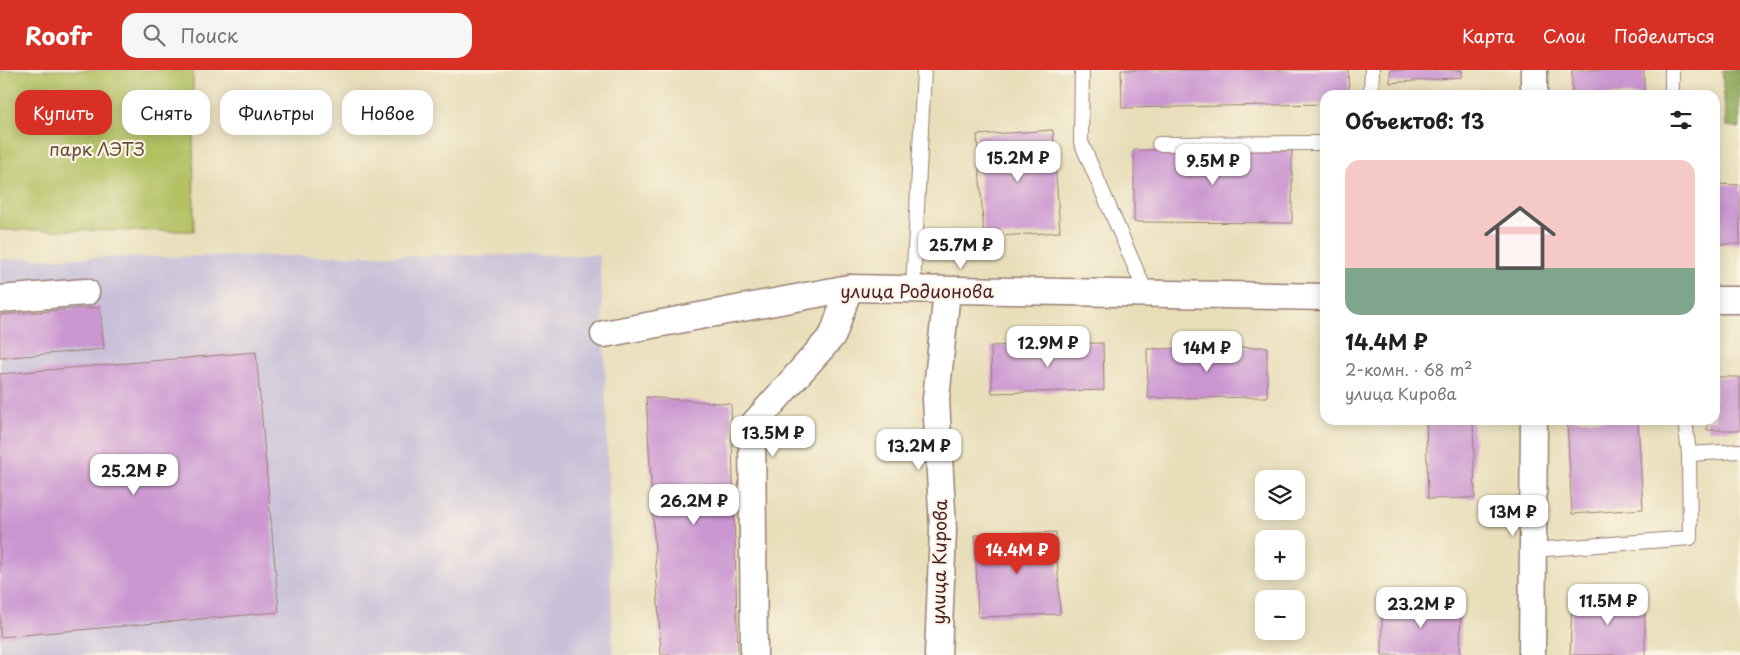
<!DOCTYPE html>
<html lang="ru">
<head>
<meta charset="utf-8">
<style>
  body { margin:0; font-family:"Playpen Sans",sans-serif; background:#f6f6f6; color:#202124; height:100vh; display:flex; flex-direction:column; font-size:19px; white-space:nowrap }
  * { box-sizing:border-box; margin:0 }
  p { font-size:16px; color:#757577 }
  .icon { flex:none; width:28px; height:28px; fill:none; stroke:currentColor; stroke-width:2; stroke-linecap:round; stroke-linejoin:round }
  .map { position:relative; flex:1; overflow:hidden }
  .panel { position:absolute; left:1320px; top:20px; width:400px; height:335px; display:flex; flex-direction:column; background:#fff; border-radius:15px; box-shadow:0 2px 12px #0003 }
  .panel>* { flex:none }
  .guide { position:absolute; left:15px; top:20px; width:475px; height:45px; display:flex; gap:10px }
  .tools { position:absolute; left:1255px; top:400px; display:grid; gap:10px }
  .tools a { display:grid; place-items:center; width:50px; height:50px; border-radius:10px; background:#fff; box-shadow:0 2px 12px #0003; font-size:25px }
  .price { position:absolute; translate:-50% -42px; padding:0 11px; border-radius:10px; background:#fff; color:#222; font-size:16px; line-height:32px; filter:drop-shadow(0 1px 2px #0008) }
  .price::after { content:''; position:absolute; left:50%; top:30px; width:15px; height:11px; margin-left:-8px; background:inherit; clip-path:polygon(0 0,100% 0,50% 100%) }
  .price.current { background:#d93025; color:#fff }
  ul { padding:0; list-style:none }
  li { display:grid; align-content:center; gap:10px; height:265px; padding:0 25px }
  li span { display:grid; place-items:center; height:155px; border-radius:15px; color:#555 }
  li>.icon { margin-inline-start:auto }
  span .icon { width:90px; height:90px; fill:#fffc; stroke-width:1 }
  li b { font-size:21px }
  h2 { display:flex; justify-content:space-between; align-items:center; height:60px; padding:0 25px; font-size:21px }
  .chip { padding:0 18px; border-radius:15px; background:#fff; box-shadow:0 2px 12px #0003; font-size:18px; line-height:45px }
  .chip.current { background:#d93025; color:#fff }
  header { display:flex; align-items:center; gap:30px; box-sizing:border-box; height:70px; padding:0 25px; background:#d93025; color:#fff }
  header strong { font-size:24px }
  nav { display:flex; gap:28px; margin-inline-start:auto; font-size:18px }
  .search { width:350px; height:45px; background:#f6f6f6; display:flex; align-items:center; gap:12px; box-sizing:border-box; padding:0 18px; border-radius:15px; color:#757577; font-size:19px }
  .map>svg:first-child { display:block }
  .industrial { fill:#c8c0d8 }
  .green { fill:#b3c164; stroke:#7e7048 }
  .forest { fill:#8ea75a; stroke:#6c6342 }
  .building { fill:#cb95d1 }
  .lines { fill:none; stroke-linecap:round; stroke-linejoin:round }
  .service-casing { stroke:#997e72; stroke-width:16 }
  .minor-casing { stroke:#997e72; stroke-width:29 }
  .service { stroke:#fff; stroke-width:14 }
  .minor { stroke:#fff; stroke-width:26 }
  .labels { text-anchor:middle; stroke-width:4.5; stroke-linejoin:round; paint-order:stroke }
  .park-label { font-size:18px; fill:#6a503c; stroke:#fcf5e5 }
  .street-label { font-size:18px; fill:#4a1f2b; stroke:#fcf5e5 }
</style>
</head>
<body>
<header>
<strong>Roofr</strong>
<div class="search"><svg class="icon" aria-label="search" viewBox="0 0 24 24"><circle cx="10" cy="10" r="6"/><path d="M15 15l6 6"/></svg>Поиск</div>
<nav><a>Карта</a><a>Слои</a><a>Поделиться</a></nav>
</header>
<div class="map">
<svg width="1740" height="585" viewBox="0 0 1740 585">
  <rect width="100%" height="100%" fill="#fcf5e5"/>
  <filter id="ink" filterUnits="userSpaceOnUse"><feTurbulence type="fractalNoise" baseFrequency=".02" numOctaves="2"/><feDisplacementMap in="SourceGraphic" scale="10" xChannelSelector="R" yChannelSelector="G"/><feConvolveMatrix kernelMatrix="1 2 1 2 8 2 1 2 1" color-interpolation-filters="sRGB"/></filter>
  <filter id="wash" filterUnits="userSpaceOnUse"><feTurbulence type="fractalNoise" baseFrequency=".0096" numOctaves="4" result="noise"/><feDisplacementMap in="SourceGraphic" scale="20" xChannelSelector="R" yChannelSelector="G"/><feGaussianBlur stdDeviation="1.12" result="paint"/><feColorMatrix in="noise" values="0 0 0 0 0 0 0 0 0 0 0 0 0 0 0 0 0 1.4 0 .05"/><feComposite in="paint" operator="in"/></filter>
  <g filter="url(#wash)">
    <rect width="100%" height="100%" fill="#e8deba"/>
    <!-- industrial -->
    <path class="industrial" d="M599,185L604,264L613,585H0V189L229,186Z"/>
    <!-- green -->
    <path class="green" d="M0,0H193L194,161L0,160Z"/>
    <!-- forest -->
    <path class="forest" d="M1722,0H1740V58L1726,56Z"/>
    <g id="blocks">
      <!-- building -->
      <path class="building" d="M1121,0H1348L1349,25H1325V34L1122,38Z
        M1390,0H1462V7L1390,13Z
        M1572,0H1644V25H1572Z
        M1053,60L1060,162L984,167L977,65Z
        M1134,80L1292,81V153L1134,152Z
        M1715,114L1740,115V174H1715Z
        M100,237L104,279L0,288V245Z
        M1103,273L1104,320L992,323L991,276Z
        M1267,277V327L1148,328L1147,279Z
        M256,282L279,542L0,567V304Z
        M1715,307H1740V360H1707V350H1715Z
        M646,327L731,334L738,585H661Z
        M1426,350H1473L1475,428L1428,429Z
        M1567,350H1638L1643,439L1572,444Z
        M1056,462L1060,544L978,547L975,465Z
        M1645,525V585H1570L1572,527Z
        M1382,532L1461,534L1460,585H1382Z"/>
    </g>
  </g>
  <g filter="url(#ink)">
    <use href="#blocks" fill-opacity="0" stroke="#997e72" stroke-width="1"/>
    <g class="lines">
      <defs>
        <path id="service" d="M1082,0L1081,72L1147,225
          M1371,25L1372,0
          M1672,25V0
          M1159,74L1325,73
          M913,219L924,0
          M1689,384L1740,381
          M1533,480L1690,468L1689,384L1685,350"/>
        <path id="minor" d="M1534,0V25
          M0,229L86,222
          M1715,230H1740
          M604,264L849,218L1325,227
          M754,585L752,356L833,265L849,218
          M938,585L943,459L936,329L947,221
          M1532,585L1534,350"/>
      </defs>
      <!-- service casing -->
      <use href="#service" class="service-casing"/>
      <!-- minor casing -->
      <use href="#minor" class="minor-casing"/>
      <!-- service -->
      <use href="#service" class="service"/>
      <!-- minor -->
      <use href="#minor" class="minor"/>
    </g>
  </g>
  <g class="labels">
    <!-- park labels -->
    <g class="park-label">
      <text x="97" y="86">парк ЛЭТЗ</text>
    </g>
    <!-- street labels -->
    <g class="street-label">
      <text x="917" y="228">улица Родионова</text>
      <text transform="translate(940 492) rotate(-89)" y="6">улица Кирова</text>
    </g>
  </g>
</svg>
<div class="tools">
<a><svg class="icon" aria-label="layers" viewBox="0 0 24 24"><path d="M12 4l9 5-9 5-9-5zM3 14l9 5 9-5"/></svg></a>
<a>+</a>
<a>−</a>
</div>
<b class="price" style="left:1018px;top:113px">15.2M ₽</b>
<b class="price" style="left:1213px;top:116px">9.5M ₽</b>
<b class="price" style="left:961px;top:200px">25.7M ₽</b>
<b class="price" style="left:1048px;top:298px">12.9M ₽</b>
<b class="price" style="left:1207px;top:303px">14M ₽</b>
<b class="price" style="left:773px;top:388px">13.5M ₽</b>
<b class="price" style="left:919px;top:401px">13.2M ₽</b>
<b class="price" style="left:134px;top:426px">25.2M ₽</b>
<b class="price" style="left:694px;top:456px">26.2M ₽</b>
<b class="price" style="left:1513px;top:467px">13M ₽</b>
<b class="price current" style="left:1017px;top:505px">14.4M ₽</b>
<b class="price" style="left:1608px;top:556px">11.5M ₽</b>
<b class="price" style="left:1421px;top:559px">23.2M ₽</b>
<div class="guide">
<a class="chip current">Купить</a>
<a class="chip">Снять</a>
<a class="chip">Фильтры</a>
<a class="chip">Новое</a>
</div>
<section class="panel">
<h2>Объектов: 13<svg class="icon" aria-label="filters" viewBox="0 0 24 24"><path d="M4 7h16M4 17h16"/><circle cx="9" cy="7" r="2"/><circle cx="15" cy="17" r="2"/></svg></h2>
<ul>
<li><span style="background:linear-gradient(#f6c9c9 70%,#7fa58c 0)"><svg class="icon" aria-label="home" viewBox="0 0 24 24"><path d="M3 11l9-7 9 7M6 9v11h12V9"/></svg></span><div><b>14.4M ₽</b><p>2-комн. · 68 m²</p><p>улица Кирова</p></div></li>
</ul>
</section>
</div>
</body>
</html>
